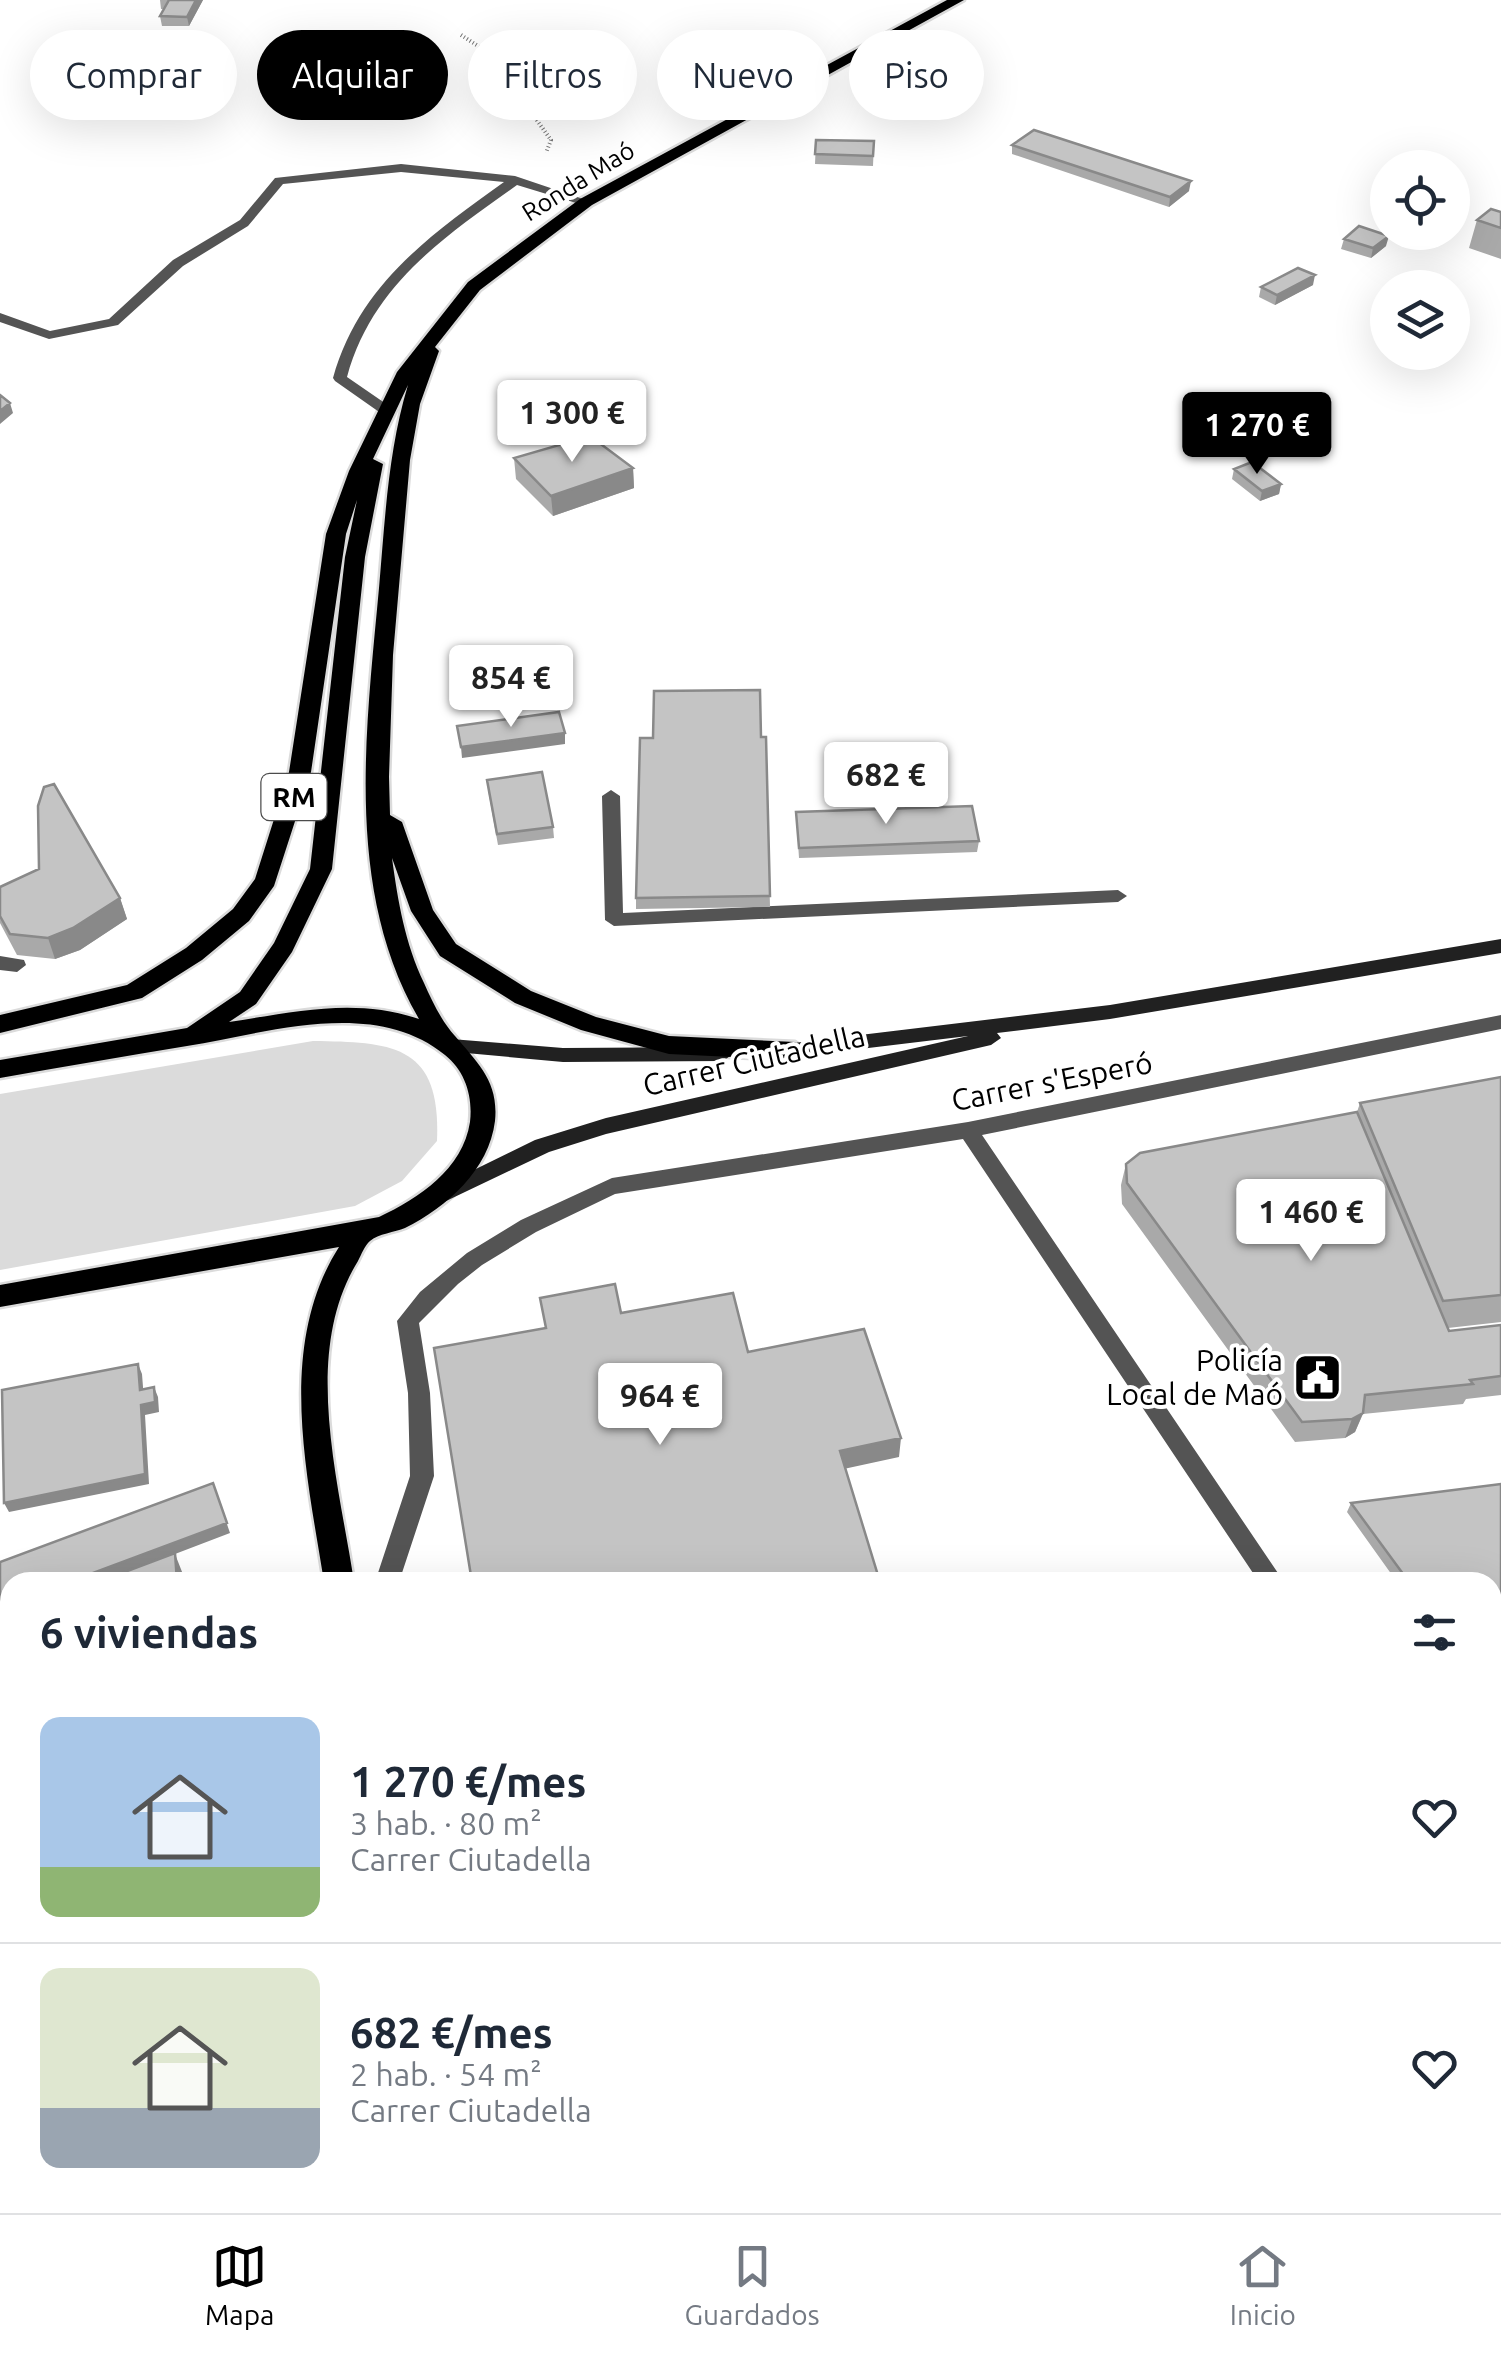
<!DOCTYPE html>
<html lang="es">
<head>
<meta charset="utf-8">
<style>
  body { margin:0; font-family:Ubuntu,sans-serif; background:#f2f2f3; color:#1f2937; height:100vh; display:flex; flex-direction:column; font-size:38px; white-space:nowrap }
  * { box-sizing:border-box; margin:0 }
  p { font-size:32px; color:#747a83 }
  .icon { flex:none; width:55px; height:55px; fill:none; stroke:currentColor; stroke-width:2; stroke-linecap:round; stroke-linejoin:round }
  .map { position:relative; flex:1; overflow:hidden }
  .panel { position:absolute; left:0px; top:1572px; width:1502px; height:642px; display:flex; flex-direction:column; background:#fff; border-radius:30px 30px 0 0; box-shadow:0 10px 40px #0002 }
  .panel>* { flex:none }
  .banner { position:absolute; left:30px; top:30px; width:1000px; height:90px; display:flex; gap:20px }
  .fabs { position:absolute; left:1370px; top:150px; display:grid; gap:20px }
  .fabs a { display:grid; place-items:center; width:100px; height:100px; border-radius:50%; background:#fff; box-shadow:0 10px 40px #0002; font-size:50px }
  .price { position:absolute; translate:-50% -85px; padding:0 22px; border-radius:10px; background:#fff; color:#222; font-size:32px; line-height:65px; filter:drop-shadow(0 2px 5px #0008) }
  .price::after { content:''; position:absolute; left:50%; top:60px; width:30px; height:22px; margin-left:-15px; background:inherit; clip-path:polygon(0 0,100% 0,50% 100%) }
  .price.current { background:#000; color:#fff }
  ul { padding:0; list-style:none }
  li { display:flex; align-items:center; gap:30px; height:250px; padding:0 40px }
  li+li { border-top:2px solid #e0e1e3 }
  li span { display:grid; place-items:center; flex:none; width:280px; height:200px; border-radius:20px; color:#555 }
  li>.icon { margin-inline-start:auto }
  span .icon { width:120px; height:120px; fill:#fffc; stroke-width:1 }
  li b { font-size:42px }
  h2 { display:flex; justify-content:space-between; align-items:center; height:120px; padding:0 40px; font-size:42px }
  .pill { padding:0 35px; border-radius:45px; background:#fff; box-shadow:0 10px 40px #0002; font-size:35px; line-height:90px }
  .pill.current { background:#000; color:#fff }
  .menu { display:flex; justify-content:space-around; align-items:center; height:140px; border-top:2px solid #e0e1e3; background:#fff; font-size:28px; color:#747a83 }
  .menu a { display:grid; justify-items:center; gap:5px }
  .menu .current { color:#000 }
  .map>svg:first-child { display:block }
  .green { fill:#dbdbdb }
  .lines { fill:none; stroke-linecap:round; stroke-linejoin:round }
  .primary-casing { stroke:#dbdbdb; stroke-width:5 }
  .path { stroke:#767676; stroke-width:4; stroke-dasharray:1 2.5; stroke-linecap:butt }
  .lane { fill:#545454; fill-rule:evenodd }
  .street { fill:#545454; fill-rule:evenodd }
  .secondary { fill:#212121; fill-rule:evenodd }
  .primary { fill:#000; fill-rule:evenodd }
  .wall { fill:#a9a9a9 }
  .shaded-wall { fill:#898989 }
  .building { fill:#c4c4c4; stroke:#898989; stroke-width:2.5 }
  .labels { text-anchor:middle; stroke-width:8; stroke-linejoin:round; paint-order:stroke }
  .far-street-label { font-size:25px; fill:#000; stroke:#fff }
  .shield { fill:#fff; stroke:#4c4c4c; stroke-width:2.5 }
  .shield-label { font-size:28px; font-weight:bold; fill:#000 }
  .street-label { font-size:30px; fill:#000; stroke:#fff }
  .poi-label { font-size:30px; fill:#000; stroke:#fff; text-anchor:end }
</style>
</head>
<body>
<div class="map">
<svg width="1501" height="2213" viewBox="0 0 1501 2213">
  <rect width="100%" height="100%" fill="#fff"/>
  <!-- green -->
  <path class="green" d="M313,1041C394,1042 441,1045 437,1141L402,1181L355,1206L0,1270V1094Z"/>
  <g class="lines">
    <defs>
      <path id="primary" d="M947,0H964L592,205L480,290L435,347L439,351L420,404L410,460L393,655L389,777L390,815L402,822L433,910L456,944L531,991L596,1017L669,1036L795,1042L807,1051L795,1060L669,1054L581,1030L515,1003L440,956L411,911L392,858C398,902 405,943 424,983C432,1001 442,1022 455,1036C478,1063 499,1082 495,1121C489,1170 447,1207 405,1228C395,1232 378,1234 370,1241C365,1245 361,1255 358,1261C301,1353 339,1482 354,1582H324C307,1474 276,1346 339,1247L0,1307V1285L379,1217C419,1198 463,1169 470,1122C473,1096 465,1071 445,1055C374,997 268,1033 187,1046C125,1056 62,1067 0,1078V1060L187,1028L240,992L274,943L310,869L345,557L357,500L346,534L311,772L274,886L249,921L202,960L142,998L0,1033V1015L127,985L186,948L233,909L255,879L289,772L326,534L349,471L397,372L468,282L580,199ZM408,385C388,451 385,520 379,588C366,730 344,890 419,1019C355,997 294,1012 229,1022L256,1004L292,952L332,869L365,557L383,464L373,459Z
        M387,2205H423V2213H387Z"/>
    </defs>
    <!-- primary casing -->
    <use href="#primary" class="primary-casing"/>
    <!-- path -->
    <path class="path" d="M461,35L489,53L551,140L546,153"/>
    <!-- lane -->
    <path class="lane" d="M401,164L515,176L592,202L586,206L517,185C444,237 372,285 347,377L392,408V414H382L335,381L333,378C359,285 429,236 504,182L401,172L283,184L248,226L183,266L118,325L49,339L0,322V313L50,331L109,319L173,260L240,220L275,178Z
      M611,790L620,796L623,913L1118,890L1127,896L1118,902L614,926L605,920L602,796Z"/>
    <!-- street -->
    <path class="street" d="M0,956L24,960L26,965L17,972L0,970Z
      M1501,1015V1029L982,1135L1284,1582H1259L963,1139L615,1194L536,1232L482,1265L458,1284L419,1323L430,1393L434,1476L399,1582H375L410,1476L408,1393L397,1321L420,1292L467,1253L521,1220L612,1178L968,1122Z
      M1492,1894L1501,1897V1933L1492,1930Z"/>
    <!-- secondary -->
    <path class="secondary" d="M1501,939V953L1110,1019L997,1033L1001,1038L991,1045L606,1134L549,1152L444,1202L437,1200L434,1194L437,1188L535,1140L606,1118L968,1036L777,1059L767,1052L777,1045L1110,1005Z
      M451,1039L563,1048L723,1047L733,1054L723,1061L563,1062L444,1051L441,1046Z"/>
    <!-- primary -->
    <use href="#primary" class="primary"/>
  </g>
  <!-- wall -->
  <path class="wall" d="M160,0H203L189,26H162L160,16L164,9H161Z
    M816,140L874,141L873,166L815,164Z
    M1012,145L1189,191L1169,207L1012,154Z
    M1501,212V259L1469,248L1477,220Z
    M1399,232H1442L1430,243Z
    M1344,239L1386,246L1371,258L1341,249Z
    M1313,285L1275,305L1259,297L1261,287Z
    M514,458L633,468L634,488L553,516L516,479Z
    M1234,469L1281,484L1279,494L1260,501L1232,479Z
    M761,737H766L770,907L636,909V898Z
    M488,790L553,827L554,838L498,845Z
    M796,812L979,841L977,852L799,858Z
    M0,887L120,898L127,919L80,950L55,959L17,955L0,923Z
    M1501,1077V1322L1448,1328L1449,1331L1501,1325V1395L1466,1399L1463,1404L1363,1414L1355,1432L1345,1438L1295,1442L1122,1204L1121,1185L1126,1164L1357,1112L1360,1103Z
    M1501,1484V1725L1492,1714V1582H1397L1347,1512L1351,1503Z"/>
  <!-- shaded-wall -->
  <path class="shaded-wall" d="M196,0H203L189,26L187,17Z
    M1191,181L1189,191L1169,207L1170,197Z
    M1442,232L1430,243L1433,233Z
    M1389,236L1386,246L1371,258L1373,248Z
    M1315,275L1313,285L1275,305L1277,295Z
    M10,403L13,413L0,424V411Z
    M633,468L634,488L553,516L551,496Z
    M1281,484L1279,494L1260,501L1262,491Z
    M565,733V744L462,758L461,747Z
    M120,898L127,919L80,950L55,959L48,938Z
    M138,1364L142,1374L144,1400L140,1390Z
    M154,1387L158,1397L159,1412L145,1415L149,1484L9,1512L4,1503L141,1405Z
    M1363,1413L1355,1432L1345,1438L1352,1419Z
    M901,1438L899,1457L839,1470L840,1451Z
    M213,1483L230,1533L175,1554L186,1582H69Z
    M10,1605V1616L2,1619L0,1616V1608Z
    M10,1977V2005L0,2009V1981Z"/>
  <!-- building -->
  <path class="building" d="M169,0H196L187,17L160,16Z
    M1034,130L1191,181L1170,197L1012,145Z
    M816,140L874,141L873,156L815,154Z
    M1491,209L1501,212V228L1477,220Z
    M1359,226L1389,236L1373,248L1344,239Z
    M1298,268L1315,275L1277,295L1261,287Z
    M0,395L10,403L0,411Z
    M590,436L633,468L551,496L514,458Z
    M1252,462L1281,484L1262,491L1234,469Z
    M760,690L761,737H766L770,896L636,898L640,738H653L654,691Z
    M559,712L565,733L461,747L457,726Z
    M542,772L553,827L497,834L487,780Z
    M54,784L120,898L73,928L48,938L10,934L0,916V887L39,869L38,806L44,787Z
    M972,806L979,841L799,848L796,812Z
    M1501,1077V1295L1443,1301L1360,1103Z
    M1357,1112L1449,1331L1501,1325V1376L1470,1380L1473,1384L1365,1395L1363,1413L1352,1419L1302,1422L1127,1183L1126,1164L1140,1153Z
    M615,1284L621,1313L733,1293L748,1352L864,1329L901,1438L840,1451L880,1582H472L434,1348L546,1328L540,1298Z
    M138,1364L140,1390L154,1387L155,1402L141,1405L145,1474L4,1503L2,1390Z
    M213,1483L227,1523L69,1582H10V1605L0,1608V1562Z
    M1501,1484V1709L1492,1697V1582H1409L1351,1503Z
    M175,1553L177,1582H98Z
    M10,1616V1977L0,1981V1620Z
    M571,2205H829L833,2213H572Z
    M914,2205H1482L1487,2213H918Z"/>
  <!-- icons -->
  <defs>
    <symbol id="civic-square" viewBox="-11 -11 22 22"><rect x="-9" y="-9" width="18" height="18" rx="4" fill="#000" stroke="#fff"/><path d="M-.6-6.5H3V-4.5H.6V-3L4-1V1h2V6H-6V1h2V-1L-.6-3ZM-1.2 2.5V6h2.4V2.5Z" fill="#fff"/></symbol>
  </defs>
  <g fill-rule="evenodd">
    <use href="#civic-square" x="1290" y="1350" width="55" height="55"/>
  </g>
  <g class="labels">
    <!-- far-street labels -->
    <g class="far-street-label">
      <text transform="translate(578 181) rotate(-32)" y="9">Ronda Maó</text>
    </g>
    <!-- shield labels -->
    <rect class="shield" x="261.5" y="774" width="65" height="46" rx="8"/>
    <g class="shield-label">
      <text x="294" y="807">RM</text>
    </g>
    <!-- street labels -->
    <g class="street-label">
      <text transform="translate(754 1061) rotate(-13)" y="10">Carrer Ciutadella</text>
      <text transform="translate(1052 1082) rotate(-11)" y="10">Carrer s'Esperó</text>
    </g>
    <!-- poi labels -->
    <g class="poi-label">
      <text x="1283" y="1371">Policía<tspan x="1283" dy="34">Local de Maó</tspan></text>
    </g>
  </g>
</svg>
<div class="fabs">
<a><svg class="icon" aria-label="locate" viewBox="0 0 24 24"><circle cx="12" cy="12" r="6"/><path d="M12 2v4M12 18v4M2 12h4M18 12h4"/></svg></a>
<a><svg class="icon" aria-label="layers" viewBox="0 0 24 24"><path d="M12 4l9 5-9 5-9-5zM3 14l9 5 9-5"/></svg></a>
</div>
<b class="price" style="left:572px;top:465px">1 300 €</b>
<b class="price current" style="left:1257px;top:477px">1 270 €</b>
<b class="price" style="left:511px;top:730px">854 €</b>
<b class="price" style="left:886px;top:827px">682 €</b>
<b class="price" style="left:1311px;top:1264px">1 460 €</b>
<b class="price" style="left:660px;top:1448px">964 €</b>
<div class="banner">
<a class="pill">Comprar</a>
<a class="pill current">Alquilar</a>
<a class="pill">Filtros</a>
<a class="pill">Nuevo</a>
<a class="pill">Piso</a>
</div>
<section class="panel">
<h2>6 viviendas<svg class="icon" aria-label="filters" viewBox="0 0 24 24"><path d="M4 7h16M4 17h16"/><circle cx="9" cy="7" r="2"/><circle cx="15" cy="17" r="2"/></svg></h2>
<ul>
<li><span style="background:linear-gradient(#a9c7e8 75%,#8fb573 0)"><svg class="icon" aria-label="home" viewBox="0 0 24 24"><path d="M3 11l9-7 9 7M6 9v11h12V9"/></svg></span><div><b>1 270 €/mes</b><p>3 hab. · 80 m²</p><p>Carrer Ciutadella</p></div><svg class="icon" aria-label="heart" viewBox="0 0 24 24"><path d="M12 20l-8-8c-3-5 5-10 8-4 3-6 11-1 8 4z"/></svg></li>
<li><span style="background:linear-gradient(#dfe7d0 70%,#9aa5b1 0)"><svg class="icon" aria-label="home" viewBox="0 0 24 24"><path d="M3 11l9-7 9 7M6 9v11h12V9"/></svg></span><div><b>682 €/mes</b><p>2 hab. · 54 m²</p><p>Carrer Ciutadella</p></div><svg class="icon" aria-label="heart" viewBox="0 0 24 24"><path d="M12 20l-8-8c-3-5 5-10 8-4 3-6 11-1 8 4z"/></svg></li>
</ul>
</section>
</div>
<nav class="menu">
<a class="current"><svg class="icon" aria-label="map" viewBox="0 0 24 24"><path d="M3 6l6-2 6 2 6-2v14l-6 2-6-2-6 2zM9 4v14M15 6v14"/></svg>Mapa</a>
<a><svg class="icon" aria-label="saved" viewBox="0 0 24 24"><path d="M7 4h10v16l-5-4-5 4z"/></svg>Guardados</a>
<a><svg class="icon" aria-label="home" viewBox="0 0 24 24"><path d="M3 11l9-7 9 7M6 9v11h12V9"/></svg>Inicio</a>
</nav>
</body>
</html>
